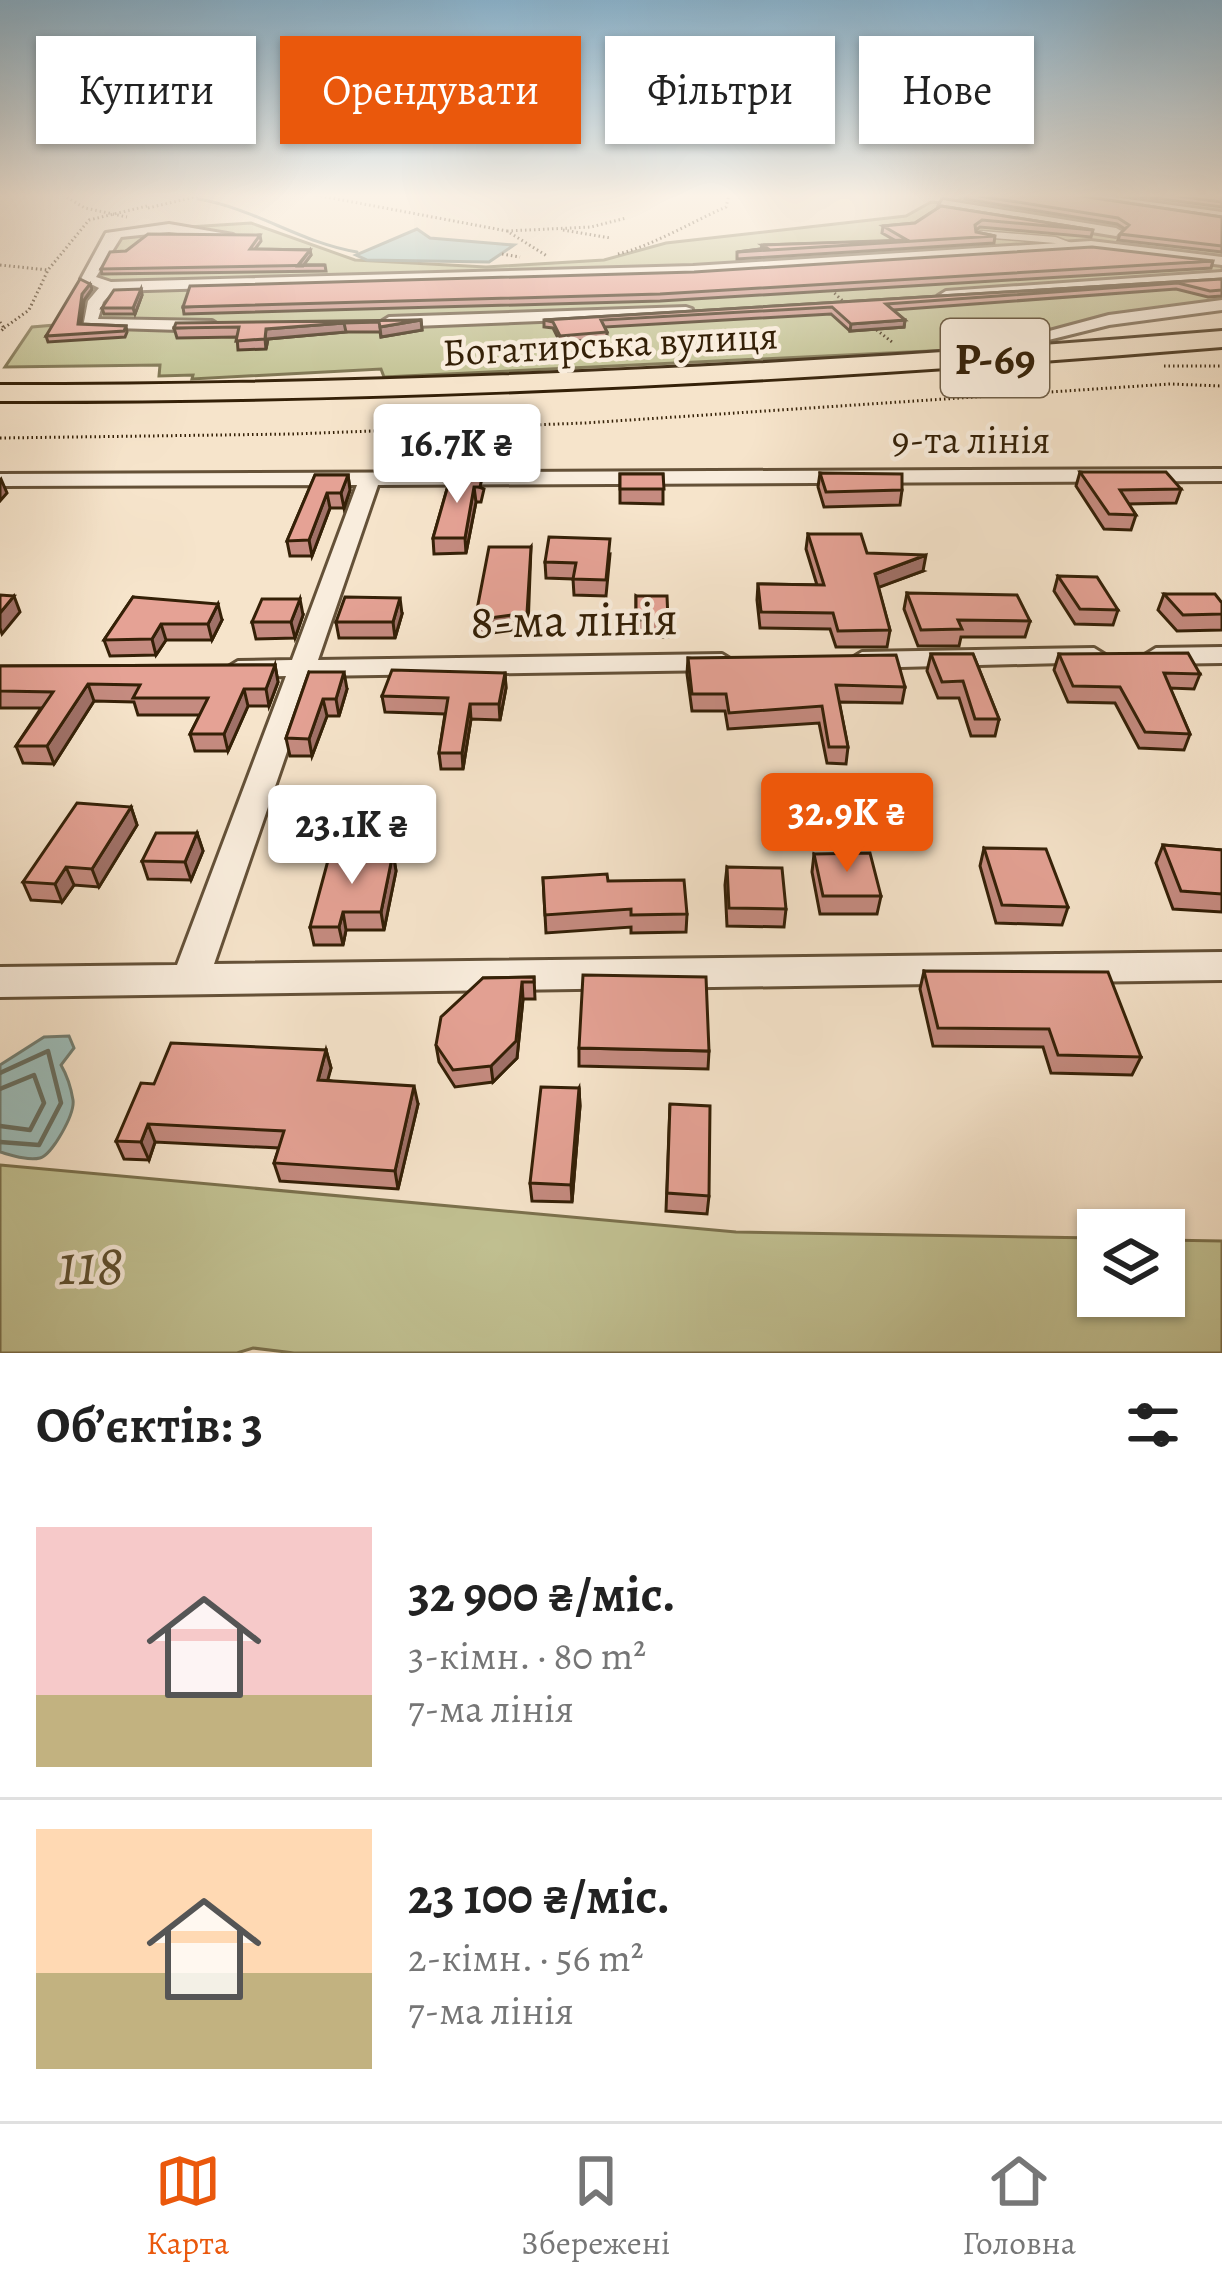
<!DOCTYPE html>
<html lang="uk">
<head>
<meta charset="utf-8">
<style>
  body { margin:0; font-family:Alegreya,serif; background:#f2f2f2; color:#222; height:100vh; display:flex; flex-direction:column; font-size:45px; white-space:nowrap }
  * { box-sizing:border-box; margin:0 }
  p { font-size:39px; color:#767676 }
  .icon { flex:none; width:66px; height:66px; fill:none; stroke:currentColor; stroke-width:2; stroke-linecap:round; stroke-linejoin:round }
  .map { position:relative; height:1353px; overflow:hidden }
  .details { display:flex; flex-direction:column; background:#fff; flex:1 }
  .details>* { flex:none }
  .top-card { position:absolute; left:36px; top:36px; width:1152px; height:108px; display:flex; gap:24px }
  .fabs { position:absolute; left:1077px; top:1209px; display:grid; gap:24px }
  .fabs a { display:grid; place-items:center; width:108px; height:108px; border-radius:0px; background:#fff; box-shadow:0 3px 9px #0004; font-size:60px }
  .price { position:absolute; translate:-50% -102px; padding:0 27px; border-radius:12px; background:#fff; color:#222; font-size:39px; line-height:78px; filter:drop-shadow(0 3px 6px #0008) }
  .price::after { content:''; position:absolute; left:50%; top:72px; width:36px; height:27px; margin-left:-18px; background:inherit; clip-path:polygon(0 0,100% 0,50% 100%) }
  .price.active { background:#ea580c; color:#fff }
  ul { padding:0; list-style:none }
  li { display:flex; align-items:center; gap:36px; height:300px; padding:0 36px }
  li+li { border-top:3px solid #e0e0e0 }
  li span { display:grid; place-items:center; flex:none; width:336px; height:240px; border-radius:0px; color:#555 }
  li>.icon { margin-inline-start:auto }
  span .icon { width:144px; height:144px; fill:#fffc; stroke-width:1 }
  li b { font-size:51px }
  h2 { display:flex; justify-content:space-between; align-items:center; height:144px; padding:0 36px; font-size:51px }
  .tag { padding:0 42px; border-radius:0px; background:#fff; box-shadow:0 3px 9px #0004; font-size:42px; line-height:108px }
  .tag.active { background:#ea580c; color:#fff }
  .dock { display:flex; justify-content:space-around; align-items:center; height:168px; border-top:3px solid #e0e0e0; background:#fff; font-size:33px; color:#767676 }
  .dock a { display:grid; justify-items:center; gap:6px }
  .dock .active { color:#ea580c }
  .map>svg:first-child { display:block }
  .green { fill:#c2c293; stroke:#7b714d; stroke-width:3 }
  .water { fill:#9dbebb; stroke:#737f73; stroke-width:3 }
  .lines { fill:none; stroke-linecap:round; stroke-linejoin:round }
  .shore { stroke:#686f61; stroke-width:4.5 }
  .stream { stroke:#737f73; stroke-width:3 }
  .lane-casing { stroke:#645138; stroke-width:9 }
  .street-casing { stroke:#645138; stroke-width:6 }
  .primary-casing { stroke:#342007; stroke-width:6 }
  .path { stroke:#342007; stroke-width:3; stroke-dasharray:1.5 3; stroke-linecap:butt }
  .lane { stroke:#f9eddd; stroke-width:6 }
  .street { fill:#f9eddd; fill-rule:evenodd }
  .primary { fill:#f6e4cb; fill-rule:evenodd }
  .wall { fill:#c58b80; stroke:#342007; stroke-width:3 }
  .shaded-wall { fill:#a07168; stroke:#342007; stroke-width:3 }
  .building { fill:#e5a295; stroke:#342007; stroke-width:3 }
  .labels { text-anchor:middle; stroke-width:9; stroke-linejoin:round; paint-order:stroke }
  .far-street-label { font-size:39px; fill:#342007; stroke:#f9eddd }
  .shield { fill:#f9eddd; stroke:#6f5e47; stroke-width:3 }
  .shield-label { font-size:45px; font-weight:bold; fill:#342007 }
  .street-label { font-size:48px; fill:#342007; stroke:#f9eddd }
  .near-park-label { font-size:57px; font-style:italic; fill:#5f5131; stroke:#f9eddd }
</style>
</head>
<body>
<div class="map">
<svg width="1222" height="1353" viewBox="0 0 1222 1353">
  <rect width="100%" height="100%" fill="#f6e4cb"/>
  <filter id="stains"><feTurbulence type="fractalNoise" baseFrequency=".00167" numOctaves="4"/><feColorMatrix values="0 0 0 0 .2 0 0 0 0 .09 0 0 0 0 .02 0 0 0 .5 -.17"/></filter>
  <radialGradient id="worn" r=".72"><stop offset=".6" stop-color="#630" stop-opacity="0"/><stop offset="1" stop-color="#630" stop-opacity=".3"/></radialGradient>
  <!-- green -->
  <path class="green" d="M964,195H1222V303L1122,316L950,350L384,377L381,369L192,379L193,375L159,376L160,365L5,367L32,327L55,325L110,232L251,223L355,260L486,267L604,260L666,243L906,216L931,202L955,204Z
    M0,1165L736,1232L1098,1238V1296H1164V1240L1222,1241V1353H294L253,1348L237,1353H0Z"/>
  <!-- water -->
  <path class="water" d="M417,229L430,238L514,245L489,262L367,260L356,255Z
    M69,1036L74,1048L61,1065C68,1077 71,1088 73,1100C75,1114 52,1155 40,1158C28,1161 11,1155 0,1152V1065L44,1037Z"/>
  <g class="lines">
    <!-- shore -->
    <path class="shore" d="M0,1073L48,1051L61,1103L39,1145L0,1142
      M0,1089L34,1075L44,1103L30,1130L0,1126"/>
    <!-- stream -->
    <path class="stream" d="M198,199C254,208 301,243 357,252"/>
    <defs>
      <path id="lane" d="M981,234L1055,240L1071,246"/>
      <path id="street" d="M1069,195H1099L1222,212V220Z
        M943,200L1116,228L1123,232L1116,236L939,207Z
        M169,224L233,235L226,239L169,232L121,237L96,277L111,282L693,266L1091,241L1222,257V265L1091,249L693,274L113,291L103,302L98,319L212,321L220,326L212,331L83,327L88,301L99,288L81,279L106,233Z
        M1222,272V280L946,301L938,296L946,291Z
        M1222,300V310L1109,325L968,360L960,355L1109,315Z
        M686,307L692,309V315L389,327L381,322L389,317Z
        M1222,469V481L378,485L318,660L722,654L735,662L722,670L313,676L214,964L1222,952V980L0,997V967L177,965L286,676L238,677L225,669L238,661L292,660L357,485L0,486V474Z
        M1222,647V663L1156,664L1143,656L1156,648Z
        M1094,648L1107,656L1103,662L862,668L849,660L862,652Z"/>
      <path id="primary" d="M1222,331V347C815,381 408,402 0,401V385C408,385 815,365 1222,331Z"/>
    </defs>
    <!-- lane casing -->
    <use href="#lane" class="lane-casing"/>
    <!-- street casing -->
    <use href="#street" class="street-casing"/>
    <!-- primary casing -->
    <use href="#primary" class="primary-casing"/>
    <!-- path -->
    <path class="path" d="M63,195L85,208L127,217
      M316,195L507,231L547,256
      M148,208L203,195
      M563,230L611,238
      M507,231L591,227L626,218
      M502,254L520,257
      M618,254C652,246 691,222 726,207L729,195
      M0,265L48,270
      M828,287L846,304
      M0,322L4,328L0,332
      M873,327L892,342
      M4,328L29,310L48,270L89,220L147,206
      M1164,366H1222
      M0,438L293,434L585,423L1170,384L1222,386"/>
    <!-- lane -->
    <use href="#lane" class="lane"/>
    <!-- street -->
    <use href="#street" class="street"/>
    <!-- primary -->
    <use href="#primary" class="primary"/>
  </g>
  <!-- wall -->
  <path class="wall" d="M966,195H1074L1222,217V252L1118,240L1120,234L1125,229L1117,224L965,199Z
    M1131,195H1222V207Z
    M941,206L1093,230L1091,237L980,227L976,230V232L995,236L994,243L737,259V252L761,249L762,245L896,241L882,233L883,226L915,223Z
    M260,235L261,241L255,249L310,250L311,255L303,265H325L326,271L102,274L101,269L126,251Z
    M1213,261L1211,268L660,301L184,314L183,307Z
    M1222,279V296L1208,297L1176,289L893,310L905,320L904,327L850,331L831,314L604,327L607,332V339L560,342L553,328L544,327V320Z
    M92,289L84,300L80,324L126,326L127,332L125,337L48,342L46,336Z
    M141,289L142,295L135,314H104L102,308Z
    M421,320L422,330L381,337L380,332H346L268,339L266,349L238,350L237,337L177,338L174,328Z
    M1080,472L1181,489L1176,503L1128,504L1136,515L1131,530L1104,529L1076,486Z
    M820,473L902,490L900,505L824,507L818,487Z
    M620,474H663V504L620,503Z
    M315,475H348L350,490L344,508H330L312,556H290L287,541Z
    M451,475L484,489L481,502H476L466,553L434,554L433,538Z
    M808,534L923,571L878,587L890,630L887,647H836L830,629L760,628L757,600L758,584L817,585L806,549Z
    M610,554L606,596L574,595L573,579L546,578L545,562Z
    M1058,576L1118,610L1113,625L1075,624L1054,591Z
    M907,593L1030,621L1025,637H961L959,646H918L904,609Z
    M1164,594L1222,603V630L1177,631L1158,610Z
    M636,596L668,620V637H636Z
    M133,597L222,620L212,640H166L156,655L110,656L104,640Z
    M402,614L395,638H339L336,622Z
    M303,615L295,638L256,639L252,622Z
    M931,654H973L999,719L995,736H971L959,698H938L927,671Z
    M1059,654L1200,674L1194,689L1170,688L1190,734L1184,750L1139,748L1115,703L1068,702L1054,670Z
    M688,658L905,687L902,703L839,702L848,747L846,764L827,763L819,723L728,729L725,711H692L687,674Z
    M275,665L278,682L269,706H248L228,751H195L190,734L200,715H138L134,702L94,701L54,764L23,763L16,746L41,708H0V666Z
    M309,672L347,689L339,716H327L312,756H290L286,738Z
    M505,673L506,688L500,720L471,719L463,769H441L439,753L445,714L385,712L382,696Z
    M131,807L137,825L99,887L74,885L62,902L31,900L23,882Z
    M197,833L203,851L191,880L148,879L142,861Z
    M1163,845L1222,850V912L1173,909L1156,863Z
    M984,848L1068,907L1062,925L996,923L980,866Z
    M393,853L396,871L384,930H346L343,945H314L310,927Z
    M814,854L881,896L877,914H820L812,872Z
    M727,867L786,909L784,927L727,926L725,885Z
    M543,878L608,881L687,914L686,932L631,933V927L546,933Z
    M924,971L1141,1057L1132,1075L1051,1073L1043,1047L933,1046L920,989Z
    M534,977L535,999H523L517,1058L493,1082L455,1087L439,1062L436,1045L483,978Z
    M579,1048L709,1051L708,1069L579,1066Z
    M326,1050L331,1068L327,1080L418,1104L398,1189L280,1181L274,1163L279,1148L155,1142L149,1160L124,1159L116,1141L154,1084Z
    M579,1088L580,1106L572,1202L532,1201L530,1183Z
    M670,1104L709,1196L707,1214L666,1211Z"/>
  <!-- shaded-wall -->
  <path class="shaded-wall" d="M310,250L311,255L303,266H298Z
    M90,284L92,289L84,300L80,330L78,324L82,294Z
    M141,289L142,295L135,314L133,308Z
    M421,320L422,330L381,337L380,327Z
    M905,320L904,327L850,331L851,324Z
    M344,323L346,332L268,339L266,349L265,339L266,329Z
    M348,475L350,490L344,508L341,493Z
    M1,479L7,493L0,501V480Z
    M474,487L476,502L466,553L465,538Z
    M327,493L330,508L312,556L309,540Z
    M531,547L528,628L477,635L475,620Z
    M926,555L923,571L872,590L875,574Z
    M14,596L20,612L2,634L0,628V613Z
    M400,598L402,614L395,638L393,622Z
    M300,599L303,615L295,638L291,622Z
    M218,604L222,620L212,640L208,624Z
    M161,624L166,640L156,655L152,639Z
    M275,665L278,682L269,706L266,689Z
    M344,672L347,689L339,716L336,699Z
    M505,673L506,688L500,720L499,704Z
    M88,684L94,701L54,764L47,746Z
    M244,689L248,706L228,751L224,734Z
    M323,699L327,716L312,756L309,739Z
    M470,704L471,719L463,769L462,753Z
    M131,807L137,825L99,887L92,869Z
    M197,833L203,851L191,880L185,862Z
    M393,853L396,871L384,930L381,912Z
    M66,867L74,885L62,902L55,884Z
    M343,912L346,930L343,945L339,927Z
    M522,982L523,999L517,1058L493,1082L491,1066Z
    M326,1050L331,1068L323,1098L318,1080Z
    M414,1086L418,1104L398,1189L395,1171Z
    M579,1088L580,1106L572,1202L571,1185Z
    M148,1124L155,1142L149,1160L141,1142Z"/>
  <!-- building -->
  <path class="building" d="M973,195H1074L1222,217V246L1120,234L1129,225L1118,218Z
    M1170,195H1222V202Z
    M941,206L1093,230L982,220L975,225L976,232L995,236L737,252L767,248L762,245L907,240L883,226L915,223Z
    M148,234L260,235L250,249L310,250L298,265H325L101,269L110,252L126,251Z
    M1092,247L1213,261L660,294L183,307L190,286L694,272Z
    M80,279L90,284L82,294L78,324L126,326L124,331L46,336Z
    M1222,279V290L1210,291L1178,283L886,304L905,320L851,324L832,307L601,320L607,332L560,336L553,322L544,320Z
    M141,289L133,308H102L114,290Z
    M421,320L380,327L379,322L344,323L266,329L265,339L236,341L239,327L174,328L176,323Z
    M1080,472H1166L1181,489L1120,490L1136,515L1109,514Z
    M820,473L902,474V490L826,492Z
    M483,474L480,487H474L465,538H433L451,475Z
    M620,474H663L664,489H620Z
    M315,475H348L341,493H327L309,540L287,541Z
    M808,534H861L867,553L926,555L875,574L890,630L838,631L833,613L761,612L758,584L824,585Z
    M549,537L610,539L606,580L573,579L576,563L545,562Z
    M489,547H531L527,613L475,620Z
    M1058,576L1097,577L1118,610L1080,609Z
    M907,593L1017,595L1030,621L958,620L962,629L921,630Z
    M1164,594H1215L1222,603V614L1183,615Z
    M0,595L14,596L0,613Z
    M636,596H667L668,620H636Z
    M133,597L218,604L208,624H161L152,639L104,640Z
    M345,597L400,598L393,622H336Z
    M262,599H300L291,622H252Z
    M1188,653L1200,674L1164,673L1190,734L1145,732L1120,687L1073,686L1059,654Z
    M931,654H973L999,719H975L963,681L942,682Z
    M896,655L905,687L836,685L848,747H829L822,706L729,713L726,694H692L688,658Z
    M275,665L266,689H244L224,734H190L208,698H133L140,685L88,684L47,746H16L53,692L0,691V666Z
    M392,670L505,673L499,704H470L462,753H439L448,698L382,696Z
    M309,672H344L336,699H323L309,739L286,738Z
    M77,803L131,807L92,869L66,867L55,884L23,882Z
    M156,833H197L185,862L142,861Z
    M1163,845L1222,850V894L1181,891Z
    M984,848L1046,849L1068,907L1002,905Z
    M330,853H393L381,912H343L339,927H310Z
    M870,853L881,896H823L814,854Z
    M727,867L782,868L786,909L729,908Z
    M607,874L608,881L684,880L687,914L631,915V909L545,915L543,878Z
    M924,971L1108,972L1141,1057L1058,1055L1049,1029L938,1028Z
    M583,975L706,977L709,1051L579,1048Z
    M534,977V982H522L516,1041L491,1066L453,1070L436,1045L441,1017L483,978Z
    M171,1043L326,1050L318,1080L414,1086L395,1171L274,1163L284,1131L148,1124L141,1142L116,1141L141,1083L154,1084Z
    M541,1087L579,1088L571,1185L530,1183Z
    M670,1104L710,1106L709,1196L667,1193Z"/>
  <!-- sky -->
  <linearGradient id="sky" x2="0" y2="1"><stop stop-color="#8ab8d6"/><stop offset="0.51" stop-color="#fbf3e8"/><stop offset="1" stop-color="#fbf3e8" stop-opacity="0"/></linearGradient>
  <rect width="1222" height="384" fill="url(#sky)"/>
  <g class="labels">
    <!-- far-street labels -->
    <g class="far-street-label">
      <text transform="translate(610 343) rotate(-3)" y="14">Богатирська вулиця</text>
      <text x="971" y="453">9-та лінія</text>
    </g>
    <!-- shield labels -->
    <rect class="shield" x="941" y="319" width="108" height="78" rx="9"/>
    <g class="shield-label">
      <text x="995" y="374">Р-69</text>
    </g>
    <!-- street labels -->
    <g class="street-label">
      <text transform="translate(574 619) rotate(-1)" y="17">8-ма лінія</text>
    </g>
    <!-- near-park labels -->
    <g class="near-park-label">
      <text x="91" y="1284">118</text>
    </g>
  </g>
  <rect width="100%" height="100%" filter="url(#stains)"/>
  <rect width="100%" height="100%" fill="url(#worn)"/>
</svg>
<div class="fabs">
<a><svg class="icon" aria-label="layers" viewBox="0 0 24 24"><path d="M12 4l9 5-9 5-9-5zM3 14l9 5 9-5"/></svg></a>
</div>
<b class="price" style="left:457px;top:506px">16.7K ₴</b>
<b class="price active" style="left:847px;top:875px">32.9K ₴</b>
<b class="price" style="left:352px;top:887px">23.1K ₴</b>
<div class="top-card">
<a class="tag">Купити</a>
<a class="tag active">Орендувати</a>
<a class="tag">Фільтри</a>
<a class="tag">Нове</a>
</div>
</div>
<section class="details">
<h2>Об’єктів: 3<svg class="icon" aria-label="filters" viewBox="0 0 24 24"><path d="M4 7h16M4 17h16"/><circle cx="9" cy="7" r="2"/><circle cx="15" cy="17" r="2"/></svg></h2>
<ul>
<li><span style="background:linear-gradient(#f6c9c9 70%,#c2b280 0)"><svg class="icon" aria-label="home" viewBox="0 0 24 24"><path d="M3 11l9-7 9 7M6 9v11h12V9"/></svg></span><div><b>32 900 ₴/міс.</b><p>3-кімн. · 80 m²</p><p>7-ма лінія</p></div></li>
<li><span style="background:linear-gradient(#ffd9b3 60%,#c2b280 0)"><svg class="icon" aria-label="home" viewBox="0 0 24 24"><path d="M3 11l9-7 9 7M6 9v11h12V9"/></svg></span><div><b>23 100 ₴/міс.</b><p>2-кімн. · 56 m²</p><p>7-ма лінія</p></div></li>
</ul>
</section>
<nav class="dock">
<a class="active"><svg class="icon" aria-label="map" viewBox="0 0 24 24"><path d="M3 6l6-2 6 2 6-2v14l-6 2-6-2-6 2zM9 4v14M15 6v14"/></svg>Карта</a>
<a><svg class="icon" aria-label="saved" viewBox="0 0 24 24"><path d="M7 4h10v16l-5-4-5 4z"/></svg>Збережені</a>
<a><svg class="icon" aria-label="home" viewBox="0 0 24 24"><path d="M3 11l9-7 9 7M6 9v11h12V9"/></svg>Головна</a>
</nav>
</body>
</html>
